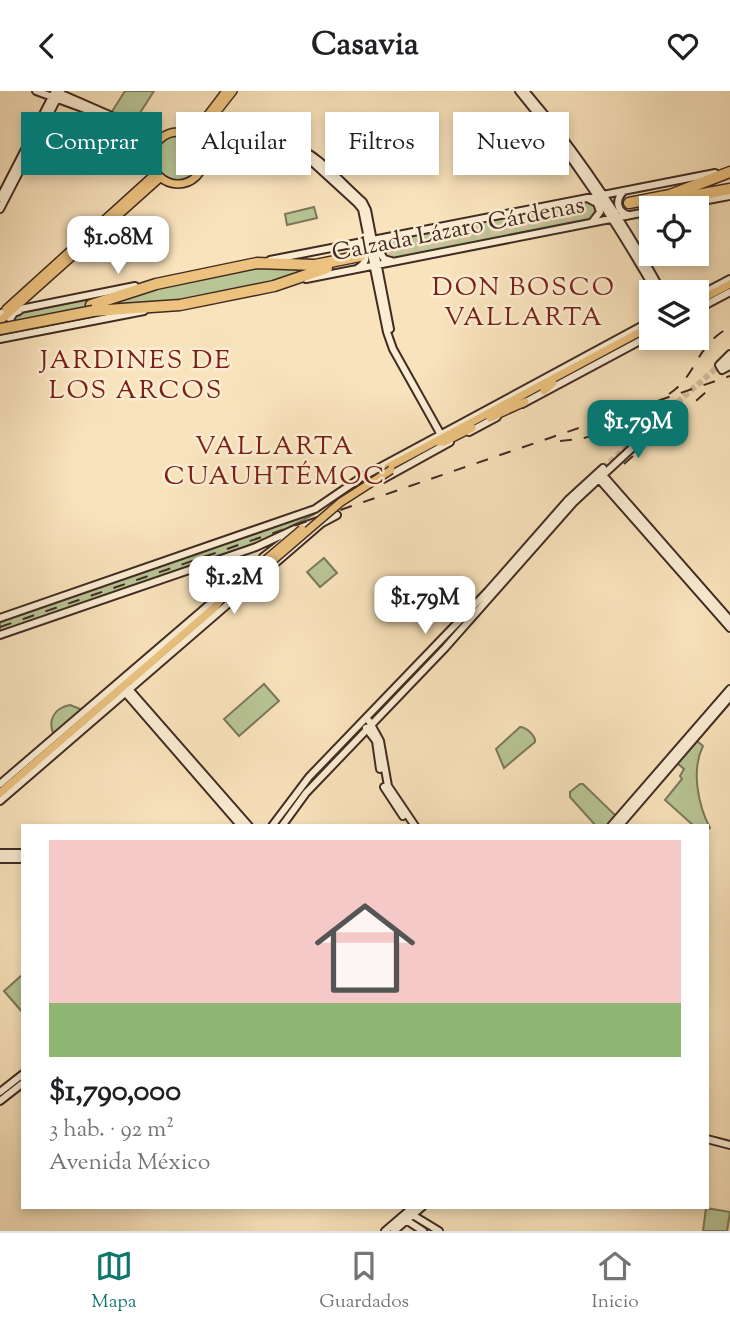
<!DOCTYPE html>
<html lang="es">
<head>
<meta charset="utf-8">
<style>
  body { margin:0; font-family:"Sorts Mill Goudy",serif; background:#f6f6f6; color:#202124; height:100vh; display:flex; flex-direction:column; font-size:26px; white-space:nowrap }
  * { box-sizing:border-box; margin:0 }
  p { font-size:23px; color:#757577 }
  .icon { flex:none; width:38px; height:38px; fill:none; stroke:currentColor; stroke-width:2; stroke-linecap:round; stroke-linejoin:round }
  .map { position:relative; flex:1; overflow:hidden }
  .panel { position:absolute; left:21px; top:733px; width:688px; height:385px; display:flex; flex-direction:column; background:#fff; border-radius:0px; box-shadow:0 4px 10px #0003 }
  .panel>* { flex:none }
  .banner { position:absolute; left:21px; top:21px; width:690px; height:63px; display:flex; gap:14px }
  .fabs { position:absolute; left:639px; top:105px; display:grid; gap:14px }
  .fabs a { display:grid; place-items:center; width:70px; height:70px; border-radius:0px; background:#fff; box-shadow:0 4px 10px #0003; font-size:35px }
  .price { position:absolute; translate:-50% -60px; padding:0 16px; border-radius:14px; background:#fff; color:#222; font-size:23px; line-height:46px; filter:drop-shadow(0 2px 4px #0008) }
  .price::after { content:''; position:absolute; left:50%; top:42px; width:21px; height:16px; margin-left:-10px; background:inherit; clip-path:polygon(0 0,100% 0,50% 100%) }
  .price.active { background:#0f766e; color:#fff }
  ul { padding:0; list-style:none }
  li { display:grid; align-content:center; gap:14px; height:371px; padding:0 28px }
  li+li { border-top:2px solid #e0e0e0 }
  li span { display:grid; place-items:center; height:217px; border-radius:0px; color:#555 }
  li>.icon { margin-inline-start:auto }
  span .icon { width:126px; height:126px; fill:#fffc; stroke-width:1 }
  li b { font-size:30px }
  .tag { padding:0 24px; border-radius:0px; background:#fff; box-shadow:0 4px 10px #0003; font-size:24px; line-height:63px }
  .tag.active { background:#0f766e; color:#fff }
  header { display:flex; justify-content:space-between; align-items:center; height:91px; padding:0 28px; background:#fff; font-size:32px; font-weight:800 }
  .tabs { display:flex; justify-content:space-around; align-items:center; height:98px; border-top:2px solid #e0e0e0; background:#fff; font-size:19px; color:#757577 }
  .tabs a { display:grid; justify-items:center; gap:4px }
  .tabs .active { color:#0f766e }
  .map>svg:first-child { display:block }
  .green { fill:#b8c595; stroke:#7c785c; stroke-width:2 }
  .lines { fill:none; stroke-linecap:round; stroke-linejoin:round }
  .secondary-tunnel { stroke:#d4be9d; stroke-width:6; stroke-dasharray:6 3; stroke-linecap:butt }
  .highway-tunnel { stroke:#d4be9d; stroke-width:10; stroke-dasharray:10 5; stroke-linecap:butt }
  .secondary-casing { stroke:#412b23; stroke-width:10 }
  .primary-casing { stroke:#412b23; stroke-width:10 }
  .highway-casing { stroke:#412b23; stroke-width:13 }
  .secondary { stroke:#fbedd3; stroke-width:6 }
  .primary { stroke:#ecc27e; stroke-width:7 }
  .highway { stroke:#ecc27e; stroke-width:10 }
  .rail { stroke:#412b23; stroke-width:2; stroke-dasharray:12 12; stroke-linecap:butt }
  .primary-bridge-casing { stroke:#412b23; stroke-width:10; stroke-linecap:butt }
  .highway-bridge-casing { stroke:#412b23; stroke-width:13; stroke-linecap:butt }
  .primary-bridge { stroke:#ecc27e; stroke-width:7 }
  .highway-bridge { stroke:#ecc27e; stroke-width:10 }
  .labels { text-anchor:middle; stroke-width:5; stroke-linejoin:round; paint-order:stroke }
  .street-label { font-size:24px; fill:#412b23; stroke:#fbedd3 }
  .neighbourhood-label { font-size:26px; letter-spacing:2px; fill:#7a1f14; stroke:#fbedd3 }
</style>
</head>
<body>
<header><svg class="icon" aria-label="back" viewBox="0 0 24 24"><path d="M15 5l-7 7 7 7"/></svg>Casavia<svg class="icon" aria-label="heart" viewBox="0 0 24 24"><path d="M12 20l-8-8c-3-5 5-10 8-4 3-6 11-1 8 4z"/></svg></header>
<div class="map">
<svg width="730" height="1140" viewBox="0 0 730 1140">
  <rect width="100%" height="100%" fill="#f9e3bc"/>
  <filter id="stains"><feTurbulence type="fractalNoise" baseFrequency=".00286" numOctaves="4"/><feColorMatrix values="0 0 0 0 .2 0 0 0 0 .09 0 0 0 0 .02 0 0 0 .5 -.17"/></filter>
  <radialGradient id="worn" r=".72"><stop offset=".6" stop-color="#630" stop-opacity="0"/><stop offset="1" stop-color="#630" stop-opacity=".3"/></radialGradient>
  <!-- green -->
  <path class="green" d="M125,0H154L133,33L111,22Z
    M153 67a24 24 0 1 1 48 0a24 24 0 1 1-48 0Z
    M590,109L599,117L593,129L390,169L384,167L382,153L388,149Z
    M314,116L317,127L287,134L285,123Z
    M257,174L311,178L275,192L0,246V226Z
    M308,423L313,424L255,454L0,542V529Z
    M324,467L337,482L320,496L307,481Z
    M264,593L279,610L239,645L224,628Z
    M70,614L83,619L54,644C47,630 54,617 70,614Z
    M520,636C526,636 536,645 535,651L504,677L496,658Z
    M697,650L703,655C691,679 698,714 710,737L707,739V735H694L665,709L682,688L680,685L684,678L677,672Z
    M580,693H583L616,725L608,735H596L570,706V701Z
    M22,884H23V922L4,900Z
    M706,1117L730,1121L727,1140H703Z"/>
  <g class="lines">
    <!-- secondary-tunnel -->
    <path class="secondary-tunnel" d="M603,377L722,272"/>
    <!-- highway-tunnel -->
    <path class="highway-tunnel" d="M372,163L629,112"/>
    <defs>
      <path id="secondary" d="M36,0L85,18L154,54
        M519,0C573,65 614,128 656,201
        M525,0C578,62 623,130 662,201
        M59,2L121,29L157,50
        M222,55C301,40 308,60 363,111L367,119L390,238
        M204,63L260,54L289,58L310,69L357,112L362,118L387,241L393,258L440,342
        M623,101C615,109 617,121 628,124
        M0,107L55,0
        M589,108L597,112L600,121L593,130
        M665,117L730,105
        M0,118L61,0
        M385,149L380,154V161L384,168L391,170
        M352,154L362,158C368,166 366,172 358,177
        M270,169L715,82
        M306,188L651,120
        M696,206L730,188
        M696,219L730,201
        M0,222L135,195
        M14,238L10,228L14,222L19,220
        M0,248L144,220
        M730,263L719,274L722,279L730,275
        M725,273L730,269
        M522,313L651,244
        M469,341L497,326
        M602,383L730,529
        M598,387L730,537
        M383,388L450,351
        M263,466L293,443
        M0,527L315,418L362,386L651,230
        M0,544L256,456L295,438L318,430
        M128,597L249,735
        M123,599L241,735
        M369,630L380,650L388,695L415,735
        M366,637L376,650L380,678
        M0,693L226,499
        M384,696L403,725
        M0,710L322,432L337,424
        M272,735L309,686L488,500L568,409L603,377
        M282,735L306,702L445,557L574,411L660,331
        M611,735L730,598
        M619,735L730,606
        M0,762H23
        M0,768H23
        M0,1001L23,983
        M0,1010L23,992
        M707,1048L730,1054
        M411,1123L439,1140
        M406,1129L423,1140
        M385,1140L413,1116
        M394,1140L422,1116"/>
      <path id="primary" d="M201,33L226,0
        M152 67a26 26 0 1 1 52 0a26 26 0 1 1-52 0Z
        M196,47L233,0
        M696,211L730,193
        M6,218L156,82
        M0,230L160,87
        M544,300L553,292
        M490,327L525,311
        M438,351H444L472,337
        M388,376L651,235
        M0,702L216,515L224,504"/>
      <path id="highway" d="M675,108L730,98
        M629,112L670,104L730,81
        M91,214L156,193L257,172L315,174L360,165
        M93,220L180,214L274,195L327,177"/>
    </defs>
    <!-- secondary casing -->
    <use href="#secondary" class="secondary-casing"/>
    <!-- primary casing -->
    <use href="#primary" class="primary-casing"/>
    <!-- highway casing -->
    <use href="#highway" class="highway-casing"/>
    <!-- secondary -->
    <use href="#secondary" class="secondary"/>
    <!-- primary -->
    <use href="#primary" class="primary"/>
    <!-- highway -->
    <use href="#highway" class="highway"/>
    <!-- rail -->
    <path class="rail" d="M669,303C699,283 694,255 730,236
      M560,350L581,348L600,342
      M624,373L714,294
      M0,536L730,285"/>
    <defs>
      <path id="primary-bridge" d="M224,504L302,438
        M228,508L341,411L391,379"/>
      <path id="highway-bridge" d="M0,238L93,220"/>
    </defs>
    <!-- primary-bridge casing -->
    <use href="#primary-bridge" class="primary-bridge-casing"/>
    <!-- highway-bridge casing -->
    <use href="#highway-bridge" class="highway-bridge-casing"/>
    <!-- primary-bridge -->
    <use href="#primary-bridge" class="primary-bridge"/>
    <!-- highway-bridge -->
    <use href="#highway-bridge" class="highway-bridge"/>
  </g>
  <g class="labels">
    <!-- street labels -->
    <g class="street-label">
      <text transform="translate(458 137) rotate(-11)" y="8">Calzada Lázaro Cárdenas</text>
    </g>
    <!-- neighbourhood labels -->
    <g class="neighbourhood-label">
      <text x="524" y="204">DON BOSCO<tspan x="524" dy="30">VALLARTA</tspan></text>
      <text x="136" y="277">JARDINES DE<tspan x="136" dy="30">LOS ARCOS</tspan></text>
      <text x="275" y="363">VALLARTA<tspan x="275" dy="30">CUAUHTÉMOC</tspan></text>
    </g>
  </g>
  <rect width="100%" height="100%" filter="url(#stains)"/>
  <rect width="100%" height="100%" fill="url(#worn)"/>
</svg>
<div class="fabs">
<a><svg class="icon" aria-label="locate" viewBox="0 0 24 24"><circle cx="12" cy="12" r="6"/><path d="M12 2v4M12 18v4M2 12h4M18 12h4"/></svg></a>
<a><svg class="icon" aria-label="layers" viewBox="0 0 24 24"><path d="M12 4l9 5-9 5-9-5zM3 14l9 5 9-5"/></svg></a>
</div>
<b class="price" style="left:118px;top:185px">$1.08M</b>
<b class="price active" style="left:638px;top:369px">$1.79M</b>
<b class="price" style="left:234px;top:525px">$1.2M</b>
<b class="price" style="left:425px;top:545px">$1.79M</b>
<div class="banner">
<a class="tag active">Comprar</a>
<a class="tag">Alquilar</a>
<a class="tag">Filtros</a>
<a class="tag">Nuevo</a>
</div>
<section class="panel">
<ul>
<li><span style="background:linear-gradient(#f6c9c9 75%,#8fb573 0)"><svg class="icon" aria-label="home" viewBox="0 0 24 24"><path d="M3 11l9-7 9 7M6 9v11h12V9"/></svg></span><div><b>$1,790,000</b><p>3 hab. · 92 m²</p><p>Avenida México</p></div></li>
</ul>
</section>
</div>
<nav class="tabs">
<a class="active"><svg class="icon" aria-label="map" viewBox="0 0 24 24"><path d="M3 6l6-2 6 2 6-2v14l-6 2-6-2-6 2zM9 4v14M15 6v14"/></svg>Mapa</a>
<a><svg class="icon" aria-label="saved" viewBox="0 0 24 24"><path d="M7 4h10v16l-5-4-5 4z"/></svg>Guardados</a>
<a><svg class="icon" aria-label="home" viewBox="0 0 24 24"><path d="M3 11l9-7 9 7M6 9v11h12V9"/></svg>Inicio</a>
</nav>
</body>
</html>
